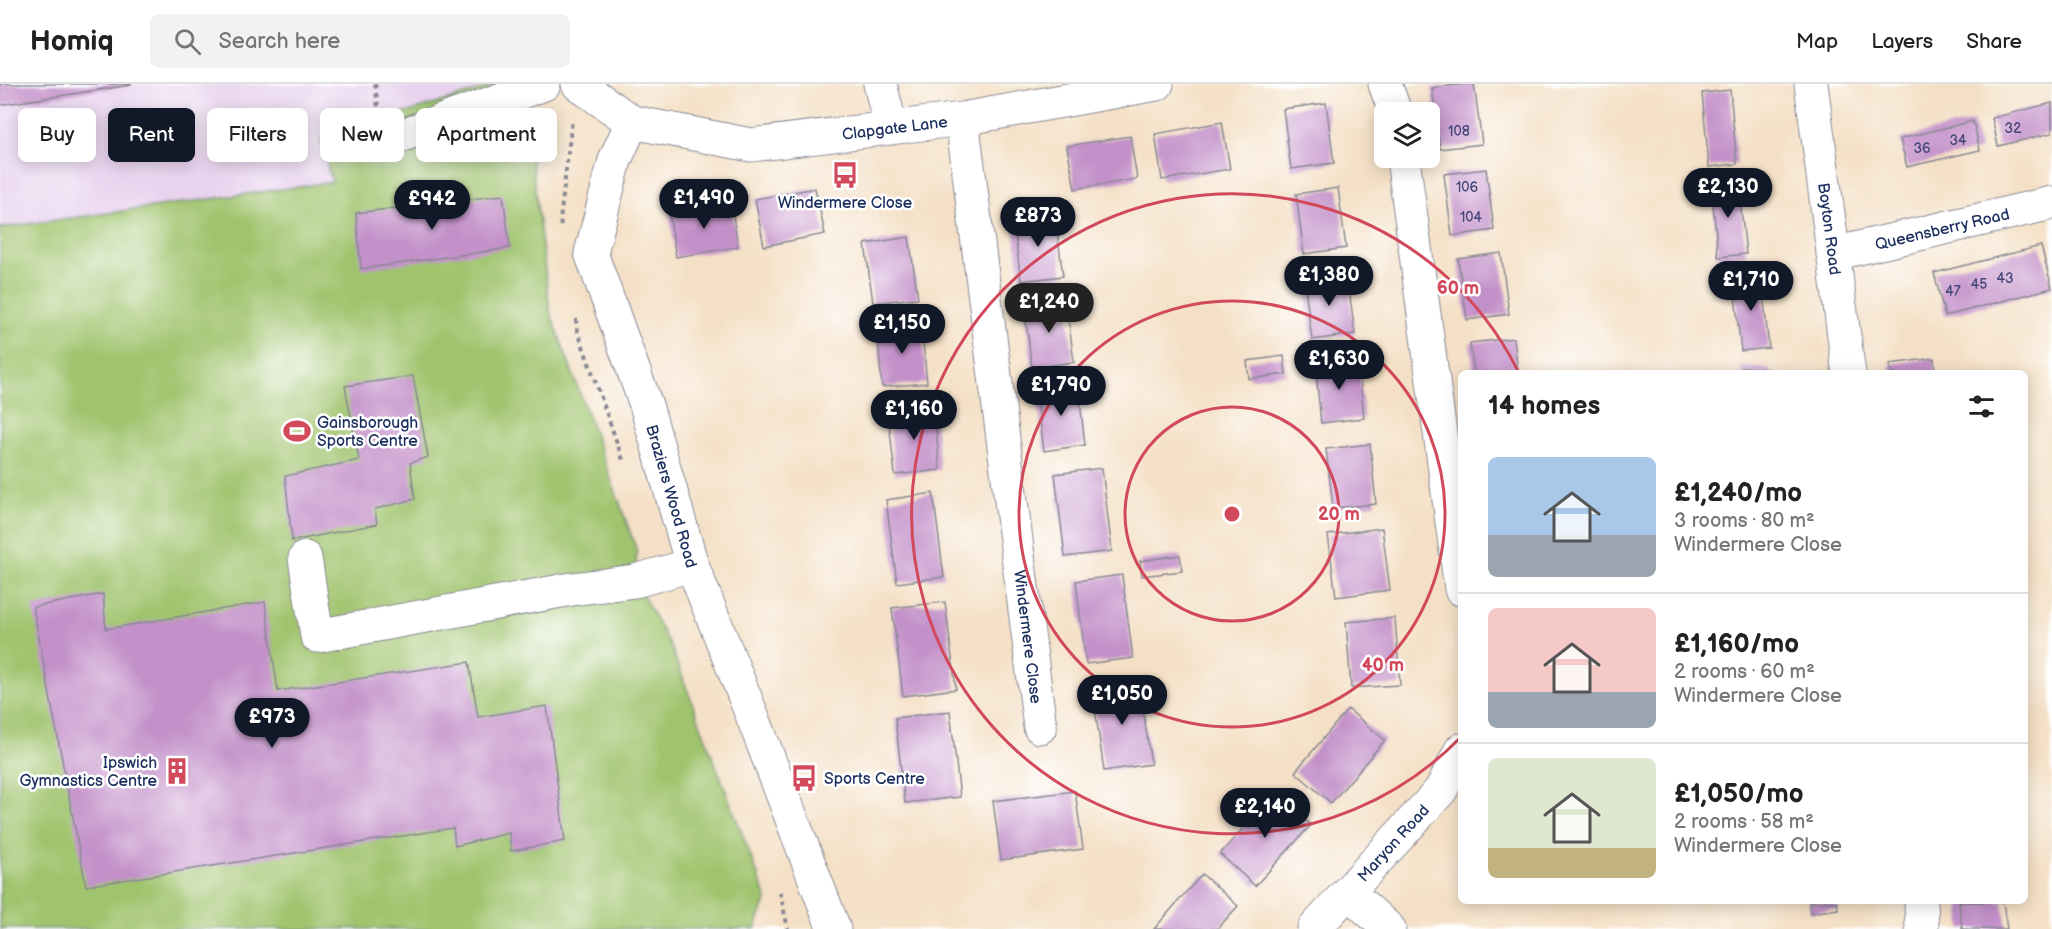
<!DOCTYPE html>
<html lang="en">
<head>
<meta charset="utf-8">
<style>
  body { margin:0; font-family:"Balsamiq Sans",sans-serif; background:#f2f2f2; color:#222; height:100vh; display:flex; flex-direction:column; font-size:22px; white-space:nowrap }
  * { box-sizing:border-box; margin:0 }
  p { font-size:20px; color:#767676 }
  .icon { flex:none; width:33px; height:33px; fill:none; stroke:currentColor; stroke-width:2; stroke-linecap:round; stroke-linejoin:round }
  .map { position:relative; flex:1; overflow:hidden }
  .panel { position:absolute; left:1458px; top:286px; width:570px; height:534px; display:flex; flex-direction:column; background:#fff; border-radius:9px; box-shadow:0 3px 15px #0003 }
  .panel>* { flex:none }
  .guide { position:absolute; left:18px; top:24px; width:570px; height:54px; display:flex; gap:12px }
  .buttons { position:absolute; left:1374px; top:18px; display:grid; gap:12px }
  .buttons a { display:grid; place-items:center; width:66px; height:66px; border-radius:9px; background:#fff; box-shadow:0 3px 15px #0003; font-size:30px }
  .price { position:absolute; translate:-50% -51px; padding:0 14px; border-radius:21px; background:#111827; color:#fff; font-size:20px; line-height:39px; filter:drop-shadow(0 2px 3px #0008) }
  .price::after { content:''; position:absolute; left:50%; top:36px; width:18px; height:14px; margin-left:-9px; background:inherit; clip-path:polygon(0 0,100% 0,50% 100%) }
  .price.active { background:#222; color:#fff }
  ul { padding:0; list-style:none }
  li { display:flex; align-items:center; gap:18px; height:150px; padding:0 30px }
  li+li { border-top:2px solid #e0e0e0 }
  li span { display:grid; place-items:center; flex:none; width:168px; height:120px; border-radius:9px; color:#555 }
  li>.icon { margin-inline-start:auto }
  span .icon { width:72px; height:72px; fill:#fffc; stroke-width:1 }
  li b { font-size:26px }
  h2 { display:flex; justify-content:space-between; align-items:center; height:72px; padding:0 30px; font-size:26px }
  .pill { padding:0 21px; border-radius:9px; background:#fff; box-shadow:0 3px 15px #0003; font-size:21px; line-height:54px }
  .pill.active { background:#111827; color:#fff }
  header { display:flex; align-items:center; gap:36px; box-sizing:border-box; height:84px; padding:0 30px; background:#fff; border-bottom:2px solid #e0e0e0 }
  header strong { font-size:28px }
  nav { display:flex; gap:33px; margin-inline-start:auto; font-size:21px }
  .search { width:420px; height:54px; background:#f2f2f2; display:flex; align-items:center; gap:15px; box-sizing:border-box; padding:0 21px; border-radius:9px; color:#767676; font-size:22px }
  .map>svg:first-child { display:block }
  .built { fill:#e8d2ee }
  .green { fill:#a0c46e; stroke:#5e7a66; stroke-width:1.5 }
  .building { fill:#c390c9 }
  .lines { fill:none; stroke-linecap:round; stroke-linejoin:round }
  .minor-casing { stroke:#888892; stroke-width:35 }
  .path { stroke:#888892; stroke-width:4; stroke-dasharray:4.5 4.5; stroke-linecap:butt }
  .minor { stroke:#fff; stroke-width:33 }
  .ring { fill:none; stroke:#d1495b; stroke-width:3 }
  .labels { text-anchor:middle; stroke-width:5; stroke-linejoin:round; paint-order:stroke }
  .number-label { font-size:14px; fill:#454779 }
  .street-label { font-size:16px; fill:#1b2f5e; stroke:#fff }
  .poi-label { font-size:16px; fill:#1b2f5e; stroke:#fff; text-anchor:start }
  .centre { fill:#d1495b; stroke:#fff; stroke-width:3 }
  .ring-label { font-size:18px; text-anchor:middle; font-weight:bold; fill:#d1495b; stroke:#fff; stroke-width:5; stroke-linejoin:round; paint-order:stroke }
</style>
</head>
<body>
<header>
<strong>Homiq</strong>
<div class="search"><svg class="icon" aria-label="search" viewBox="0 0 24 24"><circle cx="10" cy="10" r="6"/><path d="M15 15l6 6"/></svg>Search here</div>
<nav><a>Map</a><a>Layers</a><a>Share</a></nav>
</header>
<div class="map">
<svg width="2052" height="845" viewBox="0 0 2052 845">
  <rect width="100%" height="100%" fill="#fff"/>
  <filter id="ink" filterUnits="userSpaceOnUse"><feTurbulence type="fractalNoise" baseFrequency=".0167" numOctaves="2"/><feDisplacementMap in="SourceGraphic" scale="12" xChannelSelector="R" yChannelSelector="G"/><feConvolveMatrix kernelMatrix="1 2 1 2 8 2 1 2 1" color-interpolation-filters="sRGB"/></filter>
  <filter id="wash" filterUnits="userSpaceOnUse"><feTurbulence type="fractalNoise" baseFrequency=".008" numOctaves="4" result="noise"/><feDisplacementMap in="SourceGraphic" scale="24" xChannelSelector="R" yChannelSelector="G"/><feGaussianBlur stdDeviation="1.35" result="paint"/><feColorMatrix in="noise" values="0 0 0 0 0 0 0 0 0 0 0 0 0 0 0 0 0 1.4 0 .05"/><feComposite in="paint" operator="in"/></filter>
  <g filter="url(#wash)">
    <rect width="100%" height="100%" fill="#f4e0c6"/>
    <!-- built -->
    <path class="built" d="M0,0H500L320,55L333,98L0,144Z"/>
    <!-- green -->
    <path class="green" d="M500,0L525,23L550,227L637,467L635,497L671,563L767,815L755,845H0V144L332,98L320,55Z"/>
    <g id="blocks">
      <!-- building -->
      <path class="building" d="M0,0H131V1L0,21Z
        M1466,0H1474L1482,60L1440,65L1432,4Z
        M1730,6L1737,80L1709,83L1702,9Z
        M1326,19L1334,79L1291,85L1283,25Z
        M2052,19V49L1998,62L1992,34Z
        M1973,37L1980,66L1907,83L1900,55Z
        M1222,38L1230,85L1162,96L1155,50Z
        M1130,52L1137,95L1075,105L1067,62Z
        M1486,85L1494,146L1452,152L1444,90Z
        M1738,96L1746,170L1718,173L1711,99Z
        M815,104L825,150L764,162L755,115Z
        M1338,104L1346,164L1304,170L1296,110Z
        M503,111L510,164L361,185L356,129Z
        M731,119L738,163L676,173L669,129Z
        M1055,131L1063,192L1021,197L1013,136Z
        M909,153L918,214L873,219L865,160Z
        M2041,162L2052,204L1945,232L1934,189Z
        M1501,169L1509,230L1467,236L1458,175Z
        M1347,190L1355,250L1312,256L1304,195Z
        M1761,190L1769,264L1741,267L1733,193Z
        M1066,217L1074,278L1032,284L1024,222Z
        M921,238L927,299L882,303L877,242Z
        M1514,254L1518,290H1474L1470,259Z
        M1284,272L1286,290L1249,295L1247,277Z
        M1934,274L1935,290H1891L1890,280Z
        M1358,275L1364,334L1321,339L1315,279Z
        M1742,283L1770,285L1769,290H1741Z
        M413,292L428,373L410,379L415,415L375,425L377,440L292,457L285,392L359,376L345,302Z
        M1078,300L1085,361L1044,367L1036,305Z
        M934,324L940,386L895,391L888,329Z
        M1370,360L1376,420L1333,424L1326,365Z
        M1102,384L1112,467L1065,473L1055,390Z
        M933,409L944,493L897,499L886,416Z
        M1382,444L1390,506L1336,513L1328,451Z
        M1180,471L1182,487L1142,492L1140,477Z
        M1122,491L1133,574L1086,580L1076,497Z
        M103,510L106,545L265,518L278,607L469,578L478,633L547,622L565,757L511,767L509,749L455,762L453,744L86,802L33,523Z
        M945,518L956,605L903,612L892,524Z
        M1395,534L1400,601L1351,604L1346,538Z
        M1139,597L1151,680L1104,687L1092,604Z
        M1348,625L1385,656L1331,719L1295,688Z
        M950,627L960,713L905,719L895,634Z
        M1075,707L1083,765L1001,776L993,717Z
        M1275,709L1311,741L1255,802L1220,770Z
        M1202,790L1238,822L1217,845H1154Z
        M1809,818H1837L1838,825L1810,829Z
        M1959,818H2003L2007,845H1962Z"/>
    </g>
  </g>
  <g filter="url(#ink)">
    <use href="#blocks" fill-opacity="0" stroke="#888892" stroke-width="1.5"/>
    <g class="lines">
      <defs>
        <g id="minor">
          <path id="s1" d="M578,0L632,38L751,61L962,35L1157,0"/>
          <path d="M880,0L891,44"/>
          <path d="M1385,0L1395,28"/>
          <path id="s2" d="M1811,0L1849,290"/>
          <path id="s3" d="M962,35L1040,643"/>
          <path id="s4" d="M632,38L615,76L591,169L646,321L692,481L752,631L834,845"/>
          <path d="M386,57L544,0"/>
          <path d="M1403,74L1461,505"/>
          <path id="s5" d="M1833,170L2052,119"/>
          <path d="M305,474L317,552L572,505L635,497L692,481"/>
          <path d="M1348,808L1389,845"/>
          <path d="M1921,818L1922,845"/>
          <path id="s6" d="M1314,845L1441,706L1461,666"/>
        </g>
      </defs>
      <!-- minor casing -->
      <use href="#minor" class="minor-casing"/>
      <!-- path -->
      <path class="path" d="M375,0L378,23
        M561,142L560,136L572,36
        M576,235L577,245L624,379
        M780,808L788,845"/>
      <!-- minor -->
      <use href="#minor" class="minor"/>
    </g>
  </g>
  <!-- distance rings -->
  <g class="ring">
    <circle cx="1232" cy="430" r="107"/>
    <circle cx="1232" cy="430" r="213"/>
    <path d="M1460 654A320 320 0 1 1 1518 287"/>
  </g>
  <!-- icons -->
  <defs>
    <symbol id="bus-bare" viewBox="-9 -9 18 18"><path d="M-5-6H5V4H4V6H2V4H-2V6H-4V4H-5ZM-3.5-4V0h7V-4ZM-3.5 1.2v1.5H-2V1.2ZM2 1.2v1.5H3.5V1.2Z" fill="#d1495b" stroke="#fff" stroke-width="2.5" paint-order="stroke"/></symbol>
    <symbol id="stadium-bare" viewBox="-9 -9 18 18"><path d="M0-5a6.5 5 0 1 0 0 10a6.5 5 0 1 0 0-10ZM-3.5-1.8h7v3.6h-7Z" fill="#d1495b" stroke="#fff" stroke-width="2.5" paint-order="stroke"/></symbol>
    <symbol id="building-bare" viewBox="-9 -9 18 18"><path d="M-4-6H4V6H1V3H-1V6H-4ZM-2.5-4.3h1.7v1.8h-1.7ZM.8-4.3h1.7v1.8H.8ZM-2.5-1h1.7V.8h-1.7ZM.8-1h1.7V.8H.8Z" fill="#d1495b" stroke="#fff" stroke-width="2.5" paint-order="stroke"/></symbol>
  </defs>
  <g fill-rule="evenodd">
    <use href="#bus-bare" x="826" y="72" width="38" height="38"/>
    <use href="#stadium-bare" x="278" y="328" width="38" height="38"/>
    <use href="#building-bare" x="158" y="668" width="38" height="38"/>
    <use href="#bus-bare" x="785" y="675" width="38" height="38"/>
  </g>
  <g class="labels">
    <!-- number labels -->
    <g class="number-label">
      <text x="2013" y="49">32</text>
      <text x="1459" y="52">108</text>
      <text x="1958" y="61">34</text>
      <text x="1922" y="69">36</text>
      <text x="1467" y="108">106</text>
      <text x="1471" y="138">104</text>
      <text x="2005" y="199">43</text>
      <text x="1979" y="205">45</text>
      <text x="1953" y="212">47</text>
    </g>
    <!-- street labels -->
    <g class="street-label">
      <text dy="6" stroke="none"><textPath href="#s1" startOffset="332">Clapgate Lane</textPath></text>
      <text dy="6" stroke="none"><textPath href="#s2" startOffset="146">Boyton Road</textPath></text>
      <text dy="6" stroke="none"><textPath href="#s5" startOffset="112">Queensberry Road</textPath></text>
      <text dy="6" stroke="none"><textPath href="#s4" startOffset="394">Braziers Wood Road</textPath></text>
      <text dy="6" stroke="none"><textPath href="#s3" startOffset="522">Windermere Close</textPath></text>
      <text dy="6" stroke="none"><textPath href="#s6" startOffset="117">Maryon Road</textPath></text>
    </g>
    <!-- poi labels -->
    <g class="poi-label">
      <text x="845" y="124" text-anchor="middle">Windermere Close</text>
      <text x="317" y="344">Gainsborough<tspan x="317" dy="18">Sports Centre</tspan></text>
      <text x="157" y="684" text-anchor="end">Ipswich<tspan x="157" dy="18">Gymnastics Centre</tspan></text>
      <text x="824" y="700">Sports Centre</text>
    </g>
  </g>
  <circle cx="1232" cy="430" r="9" class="centre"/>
  <g class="ring-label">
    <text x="1458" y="210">60 m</text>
    <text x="1339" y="436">20 m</text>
    <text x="1383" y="587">40 m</text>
  </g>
</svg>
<div class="buttons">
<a><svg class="icon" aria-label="layers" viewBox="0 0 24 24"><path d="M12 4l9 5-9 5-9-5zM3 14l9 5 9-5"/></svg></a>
</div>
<b class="price" style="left:1728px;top:135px">£2,130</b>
<b class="price" style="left:704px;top:146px">£1,490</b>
<b class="price" style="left:432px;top:147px">£942</b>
<b class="price" style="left:1038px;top:164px">£873</b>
<b class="price" style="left:1329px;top:223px">£1,380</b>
<b class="price" style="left:1751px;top:228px">£1,710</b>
<b class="price active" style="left:1049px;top:250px">£1,240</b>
<b class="price" style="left:902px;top:271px">£1,150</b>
<b class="price" style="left:1339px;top:307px">£1,630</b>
<b class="price" style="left:1061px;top:333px">£1,790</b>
<b class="price" style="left:914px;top:357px">£1,160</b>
<b class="price" style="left:1122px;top:642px">£1,050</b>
<b class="price" style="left:272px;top:665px">£973</b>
<b class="price" style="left:1265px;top:755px">£2,140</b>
<div class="guide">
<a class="pill">Buy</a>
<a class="pill active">Rent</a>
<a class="pill">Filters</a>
<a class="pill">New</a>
<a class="pill">Apartment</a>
</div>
<section class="panel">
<h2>14 homes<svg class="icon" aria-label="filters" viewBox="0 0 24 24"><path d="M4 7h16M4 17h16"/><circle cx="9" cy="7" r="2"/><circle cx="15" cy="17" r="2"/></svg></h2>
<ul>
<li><span style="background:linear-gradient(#a9c7e8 65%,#9aa5b1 0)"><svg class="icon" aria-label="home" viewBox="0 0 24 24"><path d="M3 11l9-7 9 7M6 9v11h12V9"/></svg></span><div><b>£1,240/mo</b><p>3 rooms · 80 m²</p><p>Windermere Close</p></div></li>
<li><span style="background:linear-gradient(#f6c9c9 70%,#9aa5b1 0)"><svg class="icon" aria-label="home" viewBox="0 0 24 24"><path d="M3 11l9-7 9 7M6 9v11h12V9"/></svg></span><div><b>£1,160/mo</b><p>2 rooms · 60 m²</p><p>Windermere Close</p></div></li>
<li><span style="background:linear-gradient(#dfe7d0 75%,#c2b280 0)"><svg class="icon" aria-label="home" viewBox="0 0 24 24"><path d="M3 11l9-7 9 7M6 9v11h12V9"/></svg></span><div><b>£1,050/mo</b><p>2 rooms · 58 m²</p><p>Windermere Close</p></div></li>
</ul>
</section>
</div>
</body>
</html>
